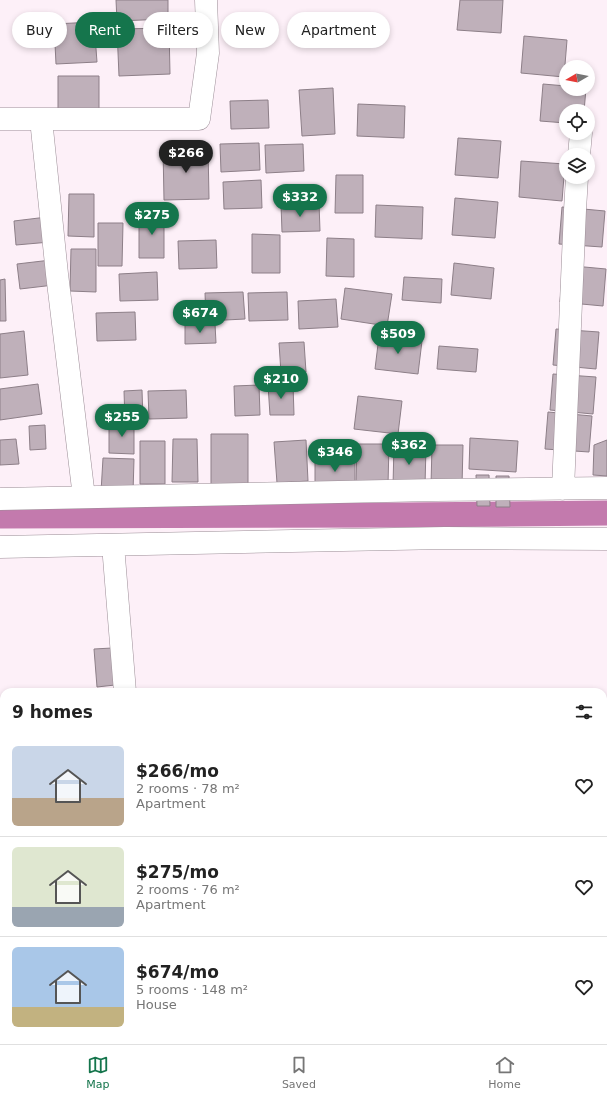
<!DOCTYPE html>
<html lang="en">
<head>
<meta charset="utf-8">
<style>
  body { margin:0; font-family:"DejaVu Sans",sans-serif; background:#f2f2f2; color:#222; height:100vh; display:flex; flex-direction:column; font-size:15px; white-space:nowrap }
  * { box-sizing:border-box; margin:0 }
  p { font-size:13px; color:#767676 }
  .icon { flex:none; width:22px; height:22px; fill:none; stroke:currentColor; stroke-width:2; stroke-linecap:round; stroke-linejoin:round }
  .map { position:relative; flex:1; overflow:hidden }
  .details { position:absolute; left:0px; top:688px; width:607px; height:356px; display:flex; flex-direction:column; background:#fff; border-radius:12px 12px 0 0; box-shadow:0 2px 6px #0003 }
  .details>* { flex:none }
  .hud { position:absolute; left:12px; top:12px; width:400px; height:36px; display:flex; gap:8px }
  .needle { width:26px; rotate:260deg }
  .controls { position:absolute; left:559px; top:60px; display:grid; gap:8px }
  .controls a { display:grid; place-items:center; width:36px; height:36px; border-radius:50%; background:#fff; box-shadow:0 2px 6px #0003; font-size:20px }
  .price { position:absolute; translate:-50% -34px; padding:0 9px; border-radius:14px; background:#15754c; color:#fff; font-size:13px; line-height:26px; filter:drop-shadow(0 1px 2px #0008) }
  .price::after { content:''; position:absolute; left:50%; top:24px; width:12px; height:9px; margin-left:-6px; background:inherit; clip-path:polygon(0 0,100% 0,50% 100%) }
  .price.active { background:#222; color:#fff }
  ul { padding:0; list-style:none }
  li { display:flex; align-items:center; gap:12px; height:100px; padding:0 12px }
  li+li { border-top:1px solid #e0e0e0 }
  li span { display:grid; place-items:center; flex:none; width:112px; height:80px; border-radius:6px; color:#555 }
  li>.icon { margin-inline-start:auto }
  span .icon { width:48px; height:48px; fill:#fffc; stroke-width:1 }
  li b { font-size:17px }
  h2 { display:flex; justify-content:space-between; align-items:center; height:48px; padding:0 12px; font-size:17px }
  .tag { padding:0 14px; border-radius:18px; background:#fff; box-shadow:0 2px 6px #0003; font-size:14px; line-height:36px }
  .tag.active { background:#15754c; color:#fff }
  .menu { display:flex; justify-content:space-around; align-items:center; height:56px; border-top:1px solid #e0e0e0; background:#fff; font-size:11px; color:#767676 }
  .menu a { display:grid; justify-items:center; gap:2px }
  .menu .active { color:#15754c }
  .map>svg:first-child { display:block }
  .lines { fill:none; stroke-linecap:round; stroke-linejoin:round }
  .canal { stroke:#c37aad; stroke-width:25 }
  .building { fill:#bfb0ba; stroke:#8d7f88 }
  .minor-casing { stroke:#9c8e97; stroke-width:23 }
  .minor { stroke:#fff; stroke-width:22 }
</style>
</head>
<body>
<div class="map">
<svg width="607" height="1044" viewBox="0 0 607 1044">
  <rect width="100%" height="100%" fill="#fdf0f8"/>
  <g class="lines">
    <!-- canal -->
    <path class="canal" d="M0,516L405,515L607,513"/>
  </g>
  <!-- building -->
  <path class="building" d="M116,0H168V19L117,21Z
    M460,0H503L501,33L457,30Z
    M94,22L97,62L56,64L54,24Z
    M169,28L170,74L119,76L117,29Z
    M524,36L567,40L564,77L521,73Z
    M58,76H99V115H58Z
    M543,84L566,86V89H586L584,111H566V123L540,121Z
    M333,88L335,134L302,136L299,90Z
    M268,100L269,128L231,129L230,101Z
    M358,104L405,106L404,138L357,136Z
    M458,138L501,141L498,178L455,175Z
    M259,143L260,170L221,172L220,144Z
    M303,144L304,171L266,173L265,145Z
    M208,147L209,199L164,200L163,148Z
    M521,161L565,164L562,201L519,197Z
    M336,175H363V213H335Z
    M261,180L262,208L224,209L223,182Z
    M69,194H94V237L68,236Z
    M455,198L498,202L495,238L452,235Z
    M319,203L320,231L282,232L281,204Z
    M376,205L423,207L422,239L375,237Z
    M562,207L605,211L602,247L559,244Z
    M139,215H164V258H139Z
    M47,217L50,242L16,245L14,221Z
    M98,223H123L122,266H98Z
    M252,234L280,235V273H252Z
    M327,238L354,239V277L326,276Z
    M216,240L217,268L179,269L178,241Z
    M71,249H96V292L70,291Z
    M51,260L54,285L20,289L17,264Z
    M454,263L494,268L491,299L451,295Z
    M563,265L606,269L603,306L560,302Z
    M157,272L158,300L120,301L119,274Z
    M404,277L442,279L441,303L402,300Z
    M5,279L6,321H0V280Z
    M345,288L392,294L387,326L341,319Z
    M243,292L245,319L206,321L205,293Z
    M287,292L288,320L249,321L248,293Z
    M336,299L338,327L299,329L298,301Z
    M135,312L136,340L97,341L96,313Z
    M215,324L216,343L185,344V325Z
    M556,329L599,332L596,369L553,365Z
    M24,331L28,375L0,378V334Z
    M379,336L422,341L418,374L375,369Z
    M304,342L306,372L281,373L279,343Z
    M439,346L478,349L476,372L437,369Z
    M553,374L596,377L593,414L550,410Z
    M38,384L42,414L0,420V389Z
    M293,384L294,415H270L268,385Z
    M259,385L260,415L235,416L234,386Z
    M142,390L143,420L125,421L124,391Z
    M186,390L187,418L149,419L148,391Z
    M358,396L402,401L398,434L354,429Z
    M548,412L592,416L589,452L545,449Z
    M109,423H134V454L109,453Z
    M45,425L46,449L30,450L29,426Z
    M211,434H248V485H211Z
    M470,438L518,441L516,472L469,469Z
    M16,439L19,464L0,465V440Z
    M173,439H197L198,482H172Z
    M306,440L308,481L277,483L274,442Z
    M607,440V476L593,475L594,445Z
    M140,441H165V484H140Z
    M357,444H389L388,485L356,484Z
    M394,445L426,446L425,486H393Z
    M432,445H463L462,486H431Z
    M315,457H355V489H315Z
    M103,458L134,459L133,493L101,492Z
    M476,475H489L490,506H477Z
    M496,476H509L510,507H496Z
    M112,648L115,685L97,687L94,649Z
    M117,688L118,692H96V691Z"/>
  <g class="lines">
    <defs>
      <path id="minor" d="M0,119H199L208,53L206,0
        M41,119L57,274L84,497
        M579,155L581,133
        M563,489L575,210L577,177
        M0,499L435,490L607,488
        M113,545L125,692
        M0,547L445,538L607,539
        M146,1040V1044"/>
    </defs>
    <!-- minor casing -->
    <use href="#minor" class="minor-casing"/>
    <!-- minor -->
    <use href="#minor" class="minor"/>
  </g>
</svg>
<div class="controls">
<a><svg class="needle" viewBox="-14 -14 28 28"><path d="M0-13l5 13h-10z" fill="#e53935"/><path d="M0 13l5-13h-10z" fill="#767676"/></svg></a>
<a><svg class="icon" aria-label="locate" viewBox="0 0 24 24"><circle cx="12" cy="12" r="6"/><path d="M12 2v4M12 18v4M2 12h4M18 12h4"/></svg></a>
<a><svg class="icon" aria-label="layers" viewBox="0 0 24 24"><path d="M12 4l9 5-9 5-9-5zM3 14l9 5 9-5"/></svg></a>
</div>
<b class="price active" style="left:186px;top:174px">$266</b>
<b class="price" style="left:300px;top:218px">$332</b>
<b class="price" style="left:152px;top:236px">$275</b>
<b class="price" style="left:200px;top:334px">$674</b>
<b class="price" style="left:398px;top:355px">$509</b>
<b class="price" style="left:281px;top:400px">$210</b>
<b class="price" style="left:122px;top:438px">$255</b>
<b class="price" style="left:409px;top:466px">$362</b>
<b class="price" style="left:335px;top:473px">$346</b>
<div class="hud">
<a class="tag">Buy</a>
<a class="tag active">Rent</a>
<a class="tag">Filters</a>
<a class="tag">New</a>
<a class="tag">Apartment</a>
</div>
<section class="details">
<h2>9 homes<svg class="icon" aria-label="filters" viewBox="0 0 24 24"><path d="M4 7h16M4 17h16"/><circle cx="9" cy="7" r="2"/><circle cx="15" cy="17" r="2"/></svg></h2>
<ul>
<li><span style="background:linear-gradient(#c9d6e8 65%,#b9a48a 0)"><svg class="icon" aria-label="home" viewBox="0 0 24 24"><path d="M3 11l9-7 9 7M6 9v11h12V9"/></svg></span><div><b>$266/mo</b><p>2 rooms · 78 m²</p><p>Apartment</p></div><svg class="icon" aria-label="heart" viewBox="0 0 24 24"><path d="M12 20l-8-8c-3-5 5-10 8-4 3-6 11-1 8 4z"/></svg></li>
<li><span style="background:linear-gradient(#dfe7d0 75%,#9aa5b1 0)"><svg class="icon" aria-label="home" viewBox="0 0 24 24"><path d="M3 11l9-7 9 7M6 9v11h12V9"/></svg></span><div><b>$275/mo</b><p>2 rooms · 76 m²</p><p>Apartment</p></div><svg class="icon" aria-label="heart" viewBox="0 0 24 24"><path d="M12 20l-8-8c-3-5 5-10 8-4 3-6 11-1 8 4z"/></svg></li>
<li><span style="background:linear-gradient(#a9c7e8 75%,#c2b280 0)"><svg class="icon" aria-label="home" viewBox="0 0 24 24"><path d="M3 11l9-7 9 7M6 9v11h12V9"/></svg></span><div><b>$674/mo</b><p>5 rooms · 148 m²</p><p>House</p></div><svg class="icon" aria-label="heart" viewBox="0 0 24 24"><path d="M12 20l-8-8c-3-5 5-10 8-4 3-6 11-1 8 4z"/></svg></li>
</ul>
</section>
</div>
<nav class="menu">
<a class="active"><svg class="icon" aria-label="map" viewBox="0 0 24 24"><path d="M3 6l6-2 6 2 6-2v14l-6 2-6-2-6 2zM9 4v14M15 6v14"/></svg>Map</a>
<a><svg class="icon" aria-label="saved" viewBox="0 0 24 24"><path d="M7 4h10v16l-5-4-5 4z"/></svg>Saved</a>
<a><svg class="icon" aria-label="home" viewBox="0 0 24 24"><path d="M3 11l9-7 9 7M6 9v11h12V9"/></svg>Home</a>
</nav>
</body>
</html>
